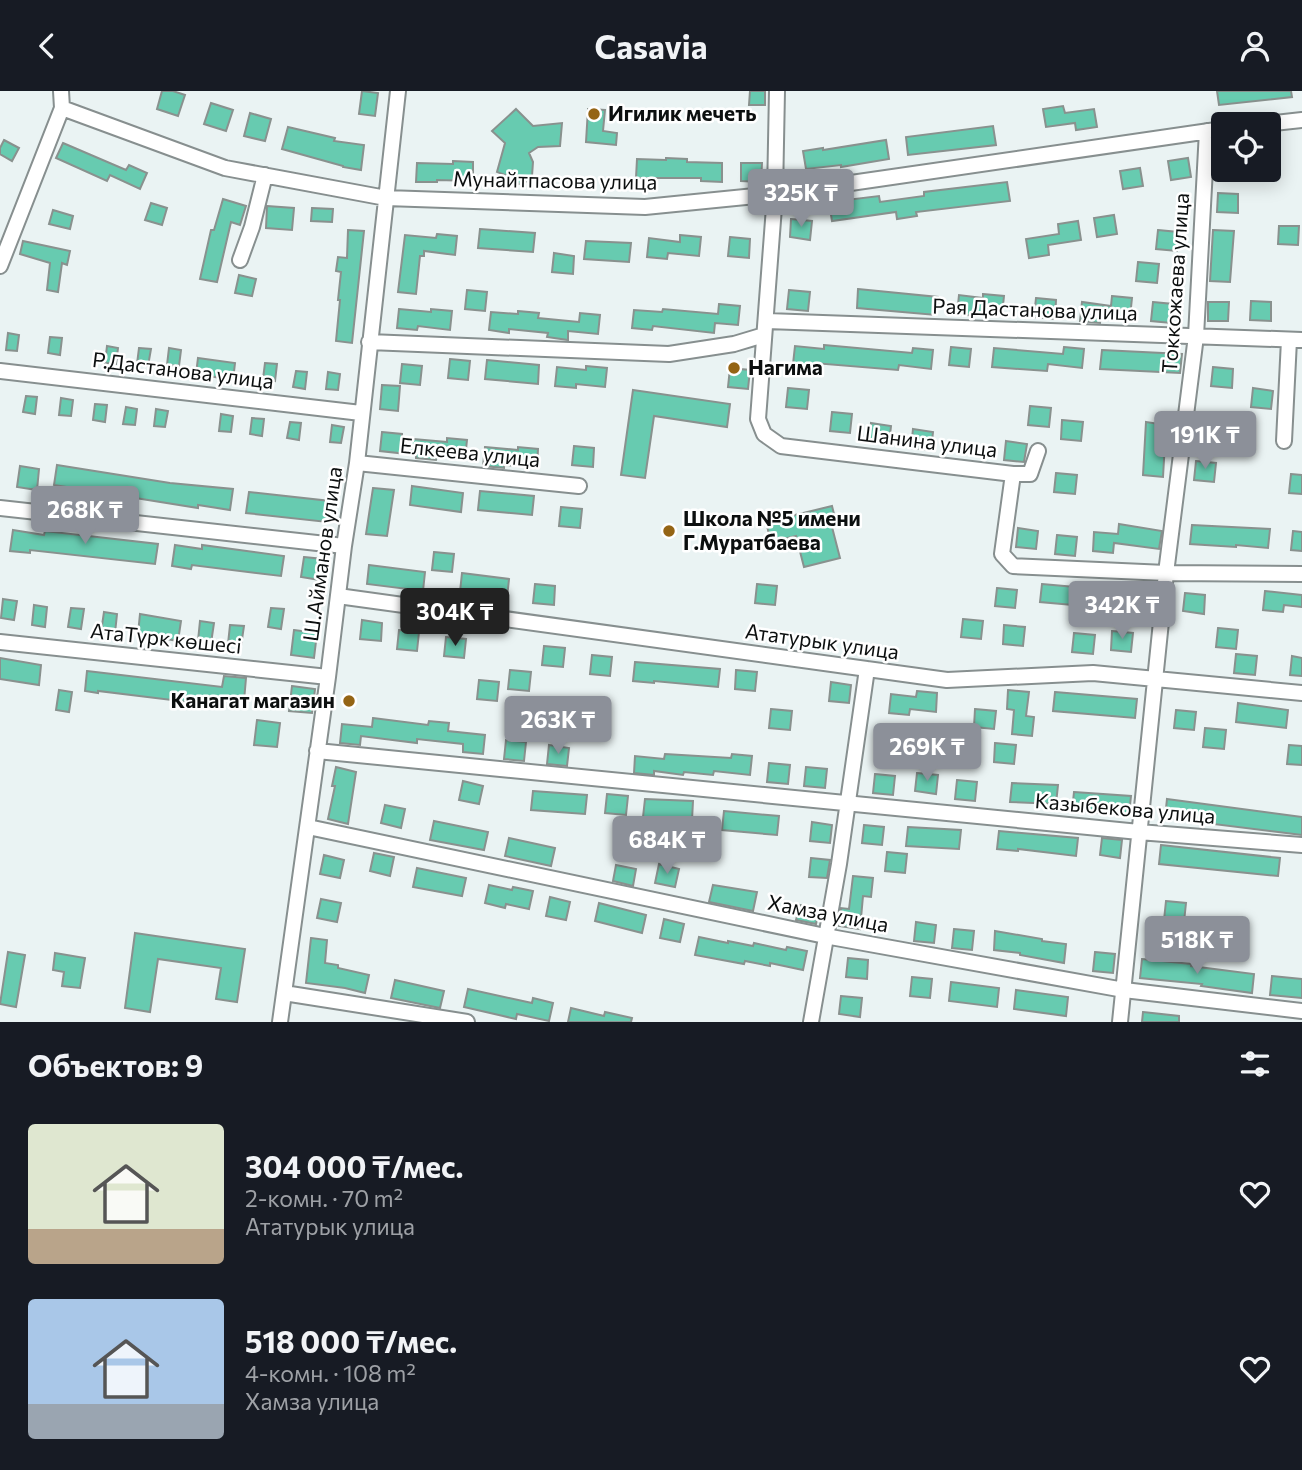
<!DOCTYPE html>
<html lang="ru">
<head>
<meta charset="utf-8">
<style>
  body { margin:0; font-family:Commissioner,sans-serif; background:#242831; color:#f1f3f6; height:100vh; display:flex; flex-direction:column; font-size:26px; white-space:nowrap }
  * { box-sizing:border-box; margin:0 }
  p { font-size:23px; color:#9ea1a6 }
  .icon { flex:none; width:38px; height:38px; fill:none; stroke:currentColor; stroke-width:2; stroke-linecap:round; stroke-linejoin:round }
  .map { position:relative; height:931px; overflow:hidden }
  .panel { display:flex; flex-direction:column; background:#171b24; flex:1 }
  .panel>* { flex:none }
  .tools { position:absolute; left:1211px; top:21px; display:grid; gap:14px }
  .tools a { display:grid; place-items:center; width:70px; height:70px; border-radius:7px; background:#171b24; box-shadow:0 4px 18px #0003; font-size:35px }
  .price { position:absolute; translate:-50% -60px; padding:0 16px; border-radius:7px; background:#8c9099; color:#fff; font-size:23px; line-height:46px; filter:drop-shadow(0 2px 4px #0008) }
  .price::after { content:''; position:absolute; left:50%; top:42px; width:21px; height:16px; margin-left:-10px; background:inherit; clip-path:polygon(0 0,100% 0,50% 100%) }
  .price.current { background:#222; color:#fff }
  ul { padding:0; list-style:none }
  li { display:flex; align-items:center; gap:21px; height:175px; padding:0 28px }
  li span { display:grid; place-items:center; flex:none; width:196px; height:140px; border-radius:7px; color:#555 }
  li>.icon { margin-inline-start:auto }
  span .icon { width:84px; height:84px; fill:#fffc; stroke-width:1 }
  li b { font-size:30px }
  h2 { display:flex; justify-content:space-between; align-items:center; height:84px; padding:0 28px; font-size:30px }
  header { display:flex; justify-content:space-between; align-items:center; height:91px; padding:0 28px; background:#171b24; font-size:32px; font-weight:700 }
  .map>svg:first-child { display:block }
  .building { fill:#67cbb0; stroke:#89918e; stroke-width:2 }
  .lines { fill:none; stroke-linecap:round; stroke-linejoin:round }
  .minor-casing { stroke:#878f8f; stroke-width:18 }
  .minor { stroke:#fff; stroke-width:14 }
  .poi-dot { fill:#946414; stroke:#fff; stroke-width:2.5 }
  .labels { text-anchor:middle; stroke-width:5; stroke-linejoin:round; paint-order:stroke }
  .poi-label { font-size:21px; font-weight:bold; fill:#0c0f0f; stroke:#fff; text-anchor:start }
  .street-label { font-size:21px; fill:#0c0f0f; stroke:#fff }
</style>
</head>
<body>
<header><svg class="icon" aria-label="back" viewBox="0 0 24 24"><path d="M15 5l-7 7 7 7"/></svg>Casavia<svg class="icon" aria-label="person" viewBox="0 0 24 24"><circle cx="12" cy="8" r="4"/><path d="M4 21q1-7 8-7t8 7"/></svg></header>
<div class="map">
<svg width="1302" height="931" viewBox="0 0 1302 931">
  <rect width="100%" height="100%" fill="#eaf3f3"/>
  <!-- building -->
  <path class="building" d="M162,0H173L185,4L178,25L157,18Z
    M362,0L378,2L375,25L359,23Z
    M750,0H765V14H749Z
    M1217,0H1291L1292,6L1219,14Z
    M211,12L233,19L226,40L204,33Z
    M1063,15L1065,22L1094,18L1097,36L1076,39L1075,32L1046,36L1043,18Z
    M516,18L533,35L562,32L560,55L538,56L529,62L533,71L532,85L528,90L519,93L513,87L497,81L505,52L492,40Z
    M588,18L605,19L603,40L617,42L616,54L586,51Z
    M250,22L271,28L265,50L244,45Z
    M993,35L996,54L908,64L906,46Z
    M288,36L335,47L334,50L364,54L361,79L343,76V75L282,58Z
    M4,49L19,57L12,70L0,63V57Z
    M886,49L889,68L841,76V74L806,78L803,60L823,57V59Z
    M63,52L126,79L129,74L147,82L140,98L110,84L107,90L56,67Z
    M666,67L687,68V71L722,72V91L701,90V87H636L637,68L666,69Z
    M1188,67L1191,86L1171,89L1168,70Z
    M453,70L473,71V90L437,89V91H416L417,72L453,73Z
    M741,72H762L761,91L741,90Z
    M1140,77L1143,95L1123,98L1120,80Z
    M1007,91L1010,110L916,121L917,125L897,128L896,121L832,130L829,111L879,105L880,111L924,105V101Z
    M1218,102L1238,103V122L1217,121Z
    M223,108L246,115L240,134L231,131L217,191L200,188L211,139H214Z
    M151,112L167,117L162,134L145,129Z
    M267,115L294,117L292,139L266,137Z
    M312,117L333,118L332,131L311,130Z
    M53,119L73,125L70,138L49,133Z
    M1114,124L1117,143L1097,146L1094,127Z
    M791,128L812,130L810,149L790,146Z
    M1078,130L1081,149L1048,154L1049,164L1029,167L1026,148L1059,143L1058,133Z
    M1279,135H1299L1298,154L1278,153Z
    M480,138L535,142L533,161L478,157Z
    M348,139L364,140L352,252L336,250L340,209H338L341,181L336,180L338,166L347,167Z
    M1158,139L1178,141L1177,160L1156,158Z
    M1213,139L1234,140L1230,191L1210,190Z
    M437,143L457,145L455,164L424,160V165H420L416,203L398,201L405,144L436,147Z
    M680,144L701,146L699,165L668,162L667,168L647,166L649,147L680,151Z
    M730,146L750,148L749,167L728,165Z
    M23,150L70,160L67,174L62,172L58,201L47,199L50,172L20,163Z
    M586,150L631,152L629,171L584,168Z
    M554,162L574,165L573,183L552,181Z
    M1138,171L1159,173L1157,192L1136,190Z
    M239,184L256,188L252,205L235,202Z
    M858,198L938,206L936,224L857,217Z
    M467,199L487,201L485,220L465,218Z
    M789,199L810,201L808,220L787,218Z
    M983,203L1004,205L1002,224L978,221L977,225L957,223L959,204L983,207Z
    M1112,205L1132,207L1130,226L1101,223L1100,232L1080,230L1082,211L1111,215Z
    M1036,207L1056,209L1055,228L1034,226Z
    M1251,210L1271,211V230L1250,229Z
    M1153,211L1173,213L1171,232L1151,230Z
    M1208,211H1229L1228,230H1208Z
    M719,213L740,215L738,234L715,232L714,242L653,235L652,239L632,237L634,219L662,221L663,218L718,223Z
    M399,218L431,221V218L452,220L450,239L418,235L417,239L397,237Z
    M518,220L539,222L538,227L579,231L580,222L600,224L598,243L568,240V249L547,246L548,242L509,238V242L489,239L491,221L518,223Z
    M8,242L19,244L17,260L6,259Z
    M50,246L62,247L60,264L48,262Z
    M824,254L912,262L913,257L933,259L931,278L899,274L898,279L814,272V275L793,273L795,255L824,258Z
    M107,255L118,257L116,273L105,272Z
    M951,256L971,258L969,276L949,274Z
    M1064,256L1084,258L1082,277L1048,273L1047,280L992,276L994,257L1063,263Z
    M139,257L151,258L148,275L137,273Z
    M169,257L181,259L179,275L167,274Z
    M1102,259L1182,263L1180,282L1100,278Z
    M198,267L235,272L233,289L196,283Z
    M450,268L470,270L468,289L448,287Z
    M487,269L539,274L538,293L485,288Z
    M265,272L277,273L275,290L263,288Z
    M402,273L422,275L420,294L400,292Z
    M586,275L607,277L605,296L576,293V297L555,295L557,276L586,279Z
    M1213,276L1233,278L1232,297L1211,295Z
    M730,277L750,279L748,298L728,296Z
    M296,280L307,281L305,298L293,296Z
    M328,281L340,283L338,299L326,298Z
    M382,294L400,295L398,320L380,318Z
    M788,297L809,299L807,318L786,316Z
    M1253,297L1273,300L1271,318L1251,316Z
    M633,299L730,313L727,336L654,325L645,387L621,384Z
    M26,305L37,306L35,323L23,321Z
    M61,307L73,309L71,325L59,324Z
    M95,313L107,314L105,331L93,329Z
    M1030,315L1051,317L1049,336L1028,334Z
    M126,316L137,318L135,334L123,333Z
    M156,318L168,320L165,336L154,335Z
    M832,321L852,323L850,342L830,340Z
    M221,323L233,325L231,341L219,340Z
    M252,327L264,328L262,345L250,343Z
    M1062,329L1083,331L1081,350L1061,348Z
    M290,331L301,332L299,349L287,347Z
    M1146,331L1166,334L1163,386L1143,384Z
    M871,332L891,335L889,353L869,351Z
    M332,334L344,336L341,352L330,351Z
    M913,338L933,341L931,359L911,357Z
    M382,341L402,343V347L447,351V347L467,349L465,368L437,365L436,369L416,367V364L380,360Z
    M1221,341L1241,343L1239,361L1219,359Z
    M1006,350L1027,353L1024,371L1004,369Z
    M574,355L594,357L593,376L572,374Z
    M485,356L518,359V356L538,358L537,377L504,374V377L483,375Z
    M1196,370L1216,372L1214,391L1194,389Z
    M57,374L170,392L233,398L230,419L198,414V417L54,394Z
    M20,375L39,378L37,399L17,396Z
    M1056,382L1077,384L1075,403L1054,401Z
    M1291,383L1302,384V403L1289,402Z
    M412,395L463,402L461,421L410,414Z
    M373,397L394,399L387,445L366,443Z
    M480,400L534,405L532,424L478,419Z
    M249,401L330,410L327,431L246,422Z
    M832,415L837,435L832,436L840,467L804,476L796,445L771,451L766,431Z
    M561,416L582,418L580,437L559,435Z
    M1119,433L1162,440L1159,458L1114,452L1113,462L1093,460L1094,441L1118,443Z
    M1192,434L1270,438L1268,457L1236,454V456L1190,453Z
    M1018,437L1038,440L1036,458L1016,456Z
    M13,439L44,444L45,440L158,453L155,473L30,459V462L10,460Z
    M1293,440L1302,441V460L1291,459Z
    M1057,444L1077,446L1075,465L1055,463Z
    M175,454L202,458V454L284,465L281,485L192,474L191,478L172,475Z
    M434,461L454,463L452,481L432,479Z
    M304,466L323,468L320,489L301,486Z
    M369,474L425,481L423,500L367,493Z
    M462,482L509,488L507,507L460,501Z
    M535,493L555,495L554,514L533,512Z
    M757,493L777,495L775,514L755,512Z
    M1042,493L1097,498L1095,516L1040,511Z
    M997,497L1017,499L1015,517L995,515Z
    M1265,500L1302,504V516L1284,514L1283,521L1263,519Z
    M1185,502L1205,504L1204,523L1183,520Z
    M3,508L17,510L14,529L1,527Z
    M34,514L47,516L45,536L32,534Z
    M71,517L84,518L81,538L68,536Z
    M271,517L284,518L281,538L268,536Z
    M104,521L117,523L115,542L101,541Z
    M140,523L181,530L178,550L138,543Z
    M963,528L983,530L981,548L961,546Z
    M362,529L382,532L381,550L360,548Z
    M200,530L214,532L211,552L198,550Z
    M230,534L244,535L241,555L228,553Z
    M1004,534L1025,536L1023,555L1003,553Z
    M1218,537L1238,539L1236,558L1216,556Z
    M294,539L317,542L314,567L291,564Z
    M399,539L419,541L417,560L397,558Z
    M1112,540L1133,542L1131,561L1111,559Z
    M1074,542L1095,544L1093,563L1072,561Z
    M446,546L466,548L464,567L444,565Z
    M544,555L565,557L563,576L542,574Z
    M1236,563L1257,565L1255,584L1234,582Z
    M592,564L612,566L610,585L590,583Z
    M1292,565L1302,567V585L1290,584Z
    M0,567L41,574L39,594L0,588Z
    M635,571L720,578L718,596L654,590V592L633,590Z
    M510,579L531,581L529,600L508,598Z
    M736,579L757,581L755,600L735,598Z
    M87,580L222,596L224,585L246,587L244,610L205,605L204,613L98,600V602L85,600Z
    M479,589L499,591L497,610L477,608Z
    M831,591L851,594L849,612L829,610Z
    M292,595L315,598L312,622L289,620Z
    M59,599L72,601L69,621L56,619Z
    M1008,599L1029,601L1026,625L1034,626L1032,645L1012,643L1014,619L1007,618Z
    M917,600L937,602L936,621L910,618L909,624L889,622L891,603L916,606Z
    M1055,601L1137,608L1135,627L1053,620Z
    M1238,612L1288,619L1286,637L1236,631Z
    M584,618L605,620L603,639L583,637Z
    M771,618L792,620L790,639L769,637Z
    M975,618L996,620L994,638L974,636Z
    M1176,619L1196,621L1194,639L1174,637Z
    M373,627L428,634L429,630L449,632L448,640L485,644L483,663L463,661V653L417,648V652L361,645L360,654L340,652L342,633L372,636Z
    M257,629L280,632L277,656L254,654Z
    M1205,637L1226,639L1224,658L1203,656Z
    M506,649L526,651L524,670L504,668Z
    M995,652L1016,654L1014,673L994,671Z
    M549,654L569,657L567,675L547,673Z
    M1289,654L1302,655V674L1287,673Z
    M665,663L731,667L732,663L752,665L750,684L714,680L713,684L684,681L683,684L654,680V684L634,682L635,665L664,668Z
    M769,672L790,674L788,693L767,691Z
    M336,676L356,681L348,733L328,728L335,695H332Z
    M806,676L827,678L825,697L804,695Z
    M917,682L938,684L936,703L915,700Z
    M875,683L895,685L893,704L873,702Z
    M957,689L977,691L975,710L955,708Z
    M463,690L483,695L479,713L459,709Z
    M1012,692L1058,694L1056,713L1010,711Z
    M533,700L587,704L585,723L531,719Z
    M1074,701L1131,705L1129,724L1072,720Z
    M607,703L628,705L626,724L605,722Z
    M645,708L693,710L692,729L643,726Z
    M1167,708L1302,726V744L1165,727Z
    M385,714L405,718L401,737L381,732Z
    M724,720L779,725L777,744L722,739Z
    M434,730L488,741L484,759L430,749Z
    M812,731L832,734L830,752L810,750Z
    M698,733L719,735L717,754L697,752Z
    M864,734L884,736L882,754L862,752Z
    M908,736L961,739L959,758L906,755Z
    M999,740L1078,747L1076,765L1018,758V760L997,758Z
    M509,747L555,757L551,775L505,765Z
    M1102,747L1122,749L1120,767L1100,764Z
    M1161,754L1280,767L1278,785L1159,773Z
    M887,761L907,763L905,782L885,780Z
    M374,762L394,766L390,785L370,780Z
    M324,764L344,769L340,787L320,783Z
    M811,767L830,769L827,787L809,786Z
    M659,773L679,778L675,796L655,792Z
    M616,774L636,778L633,795L613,790Z
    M417,777L466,787L462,805L413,796Z
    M853,785L873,787L871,806L863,805L860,838L839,835L841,817L849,818Z
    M489,794L512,799L513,796L533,800L529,818L506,813L505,817L485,812Z
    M713,794L757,801L753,820L709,811Z
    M550,806L570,811L566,829L546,825Z
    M321,808L341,812L337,831L317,827Z
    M1166,810L1186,812L1184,831L1164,829Z
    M599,812L646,824L642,842L595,830Z
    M800,814L819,819L816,833L796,829Z
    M664,828L684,833L680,851L660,847Z
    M916,831L936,834L934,852L914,850Z
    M954,838L974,840L972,859L952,857Z
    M995,840L1042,848V850L1066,853L1064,872L1020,864V862L994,859Z
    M135,842L245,858L237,911L216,908L221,877L158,868L150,921L125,917Z
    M699,846L728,852V850L753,855L754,852L786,859L787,856L807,860L803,879L770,872V875L745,870L744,873L695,864Z
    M311,847L327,849L325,872L338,874V877L369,884L365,902L345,897L306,892Z
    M8,861L25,864L16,916L0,913Z
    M1095,861L1115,863L1113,882L1093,880Z
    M55,862L85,867L80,897L62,895L64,881L53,879Z
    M848,867L868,869L867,888L846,886Z
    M1142,868L1191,873V875L1254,883L1252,902L1201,895L1202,893L1140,887Z
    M1272,885L1302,888V907L1270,904Z
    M912,886L932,888L930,907L910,905Z
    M395,889L444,900L440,917L391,907Z
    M951,891L999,897L997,916L949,910Z
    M468,898L532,912L533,907L553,912L549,930L517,923L516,928L464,916Z
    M1016,899L1068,906L1066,925L1014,918Z
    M841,905L862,907L860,926L839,923Z
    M571,917L604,925L605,921L632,927L631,931H568Z
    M1143,921L1179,925V931H1142Z"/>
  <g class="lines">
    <defs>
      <path id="minor" d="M777,0L775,103L758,328L764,343L781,355L1013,383L1002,463L1013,475L1166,482L1302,483
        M62,17L225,77L386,107L645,116L775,103L1223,38
        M1265,33L1302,29
        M240,169L252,136L265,84
        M0,175L62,17L61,0
        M767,230L1302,249
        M369,251L669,263L734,253L764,244
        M0,280L361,322
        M1284,350L1289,249
        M357,372L579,395
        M1013,383H1030L1038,360
        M0,417L344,455
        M338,505L947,589L1093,582L1302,602
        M0,551L328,586
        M317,660L1139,741L1302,754
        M308,736L825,845L1124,899L1302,920
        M284,902L467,931
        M280,931L328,586L344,455L357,372L398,0
        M811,931L839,773L867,578
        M1120,931L1166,482L1196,245L1207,40"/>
    </defs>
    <!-- minor casing -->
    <use href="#minor" class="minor-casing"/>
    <!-- minor -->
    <use href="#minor" class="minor"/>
  </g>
  <!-- markers -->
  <g class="poi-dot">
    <circle cx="594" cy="23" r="7"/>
    <circle cx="734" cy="277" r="7"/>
    <circle cx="669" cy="440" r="7"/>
    <circle cx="349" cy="610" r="7"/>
  </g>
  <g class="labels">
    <!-- poi labels -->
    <g class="poi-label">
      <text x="608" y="30">Игилик мечеть</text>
      <text x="748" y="284">Нагима</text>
      <text x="683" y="435">Школа №5 имени<tspan x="683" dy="24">Г.Муратбаева</tspan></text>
      <text x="335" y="617" text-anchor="end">Канагат магазин</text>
    </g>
    <!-- street labels -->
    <g class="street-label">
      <text transform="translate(555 90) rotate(1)" y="7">Мунайтпасова улица</text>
      <text transform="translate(1176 192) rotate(-86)" y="7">Токкожаева улица</text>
      <text transform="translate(1035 219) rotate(2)" y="7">Рая Дастанова улица</text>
      <text transform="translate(183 280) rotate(7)" y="7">Р.Дастанова улица</text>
      <text transform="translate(927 351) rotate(7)" y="7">Шанина улица</text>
      <text transform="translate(470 362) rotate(6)" y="7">Елкеева улица</text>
      <text transform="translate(323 463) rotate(-82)" y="7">Ш.Айманов улица</text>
      <text transform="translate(166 548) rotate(6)" y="7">АтаТүрк көшесі</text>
      <text transform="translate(822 551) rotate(8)" y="7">Ататурык улица</text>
      <text transform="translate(1125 718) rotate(5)" y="7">Казыбекова улица</text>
      <text transform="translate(828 823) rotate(11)" y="7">Хамза улица</text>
    </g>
  </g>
</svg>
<div class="tools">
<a><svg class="icon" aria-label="locate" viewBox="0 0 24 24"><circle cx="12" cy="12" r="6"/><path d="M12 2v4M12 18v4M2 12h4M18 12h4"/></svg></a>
</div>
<b class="price" style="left:801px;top:138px">325K ₸</b>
<b class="price" style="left:1205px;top:380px">191K ₸</b>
<b class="price" style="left:85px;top:455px">268K ₸</b>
<b class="price" style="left:1122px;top:550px">342K ₸</b>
<b class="price current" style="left:455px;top:557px">304K ₸</b>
<b class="price" style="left:558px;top:665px">263K ₸</b>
<b class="price" style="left:927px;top:692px">269K ₸</b>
<b class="price" style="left:667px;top:785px">684K ₸</b>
<b class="price" style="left:1197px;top:885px">518K ₸</b>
</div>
<section class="panel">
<h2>Объектов: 9<svg class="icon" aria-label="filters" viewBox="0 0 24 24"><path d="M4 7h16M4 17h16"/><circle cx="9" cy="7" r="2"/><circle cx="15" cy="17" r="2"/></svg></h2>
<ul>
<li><span style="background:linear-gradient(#dfe7d0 75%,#b9a48a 0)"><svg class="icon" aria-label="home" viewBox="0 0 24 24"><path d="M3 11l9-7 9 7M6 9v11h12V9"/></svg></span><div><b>304 000 ₸/мес.</b><p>2-комн. · 70 m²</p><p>Ататурык улица</p></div><svg class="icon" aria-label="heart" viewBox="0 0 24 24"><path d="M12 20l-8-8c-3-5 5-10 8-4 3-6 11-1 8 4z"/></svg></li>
<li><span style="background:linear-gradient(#a9c7e8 75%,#9aa5b1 0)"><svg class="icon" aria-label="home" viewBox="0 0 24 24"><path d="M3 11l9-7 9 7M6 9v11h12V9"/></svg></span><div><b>518 000 ₸/мес.</b><p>4-комн. · 108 m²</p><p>Хамза улица</p></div><svg class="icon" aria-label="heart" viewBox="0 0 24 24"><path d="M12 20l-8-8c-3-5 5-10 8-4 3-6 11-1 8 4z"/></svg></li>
</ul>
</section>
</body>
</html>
